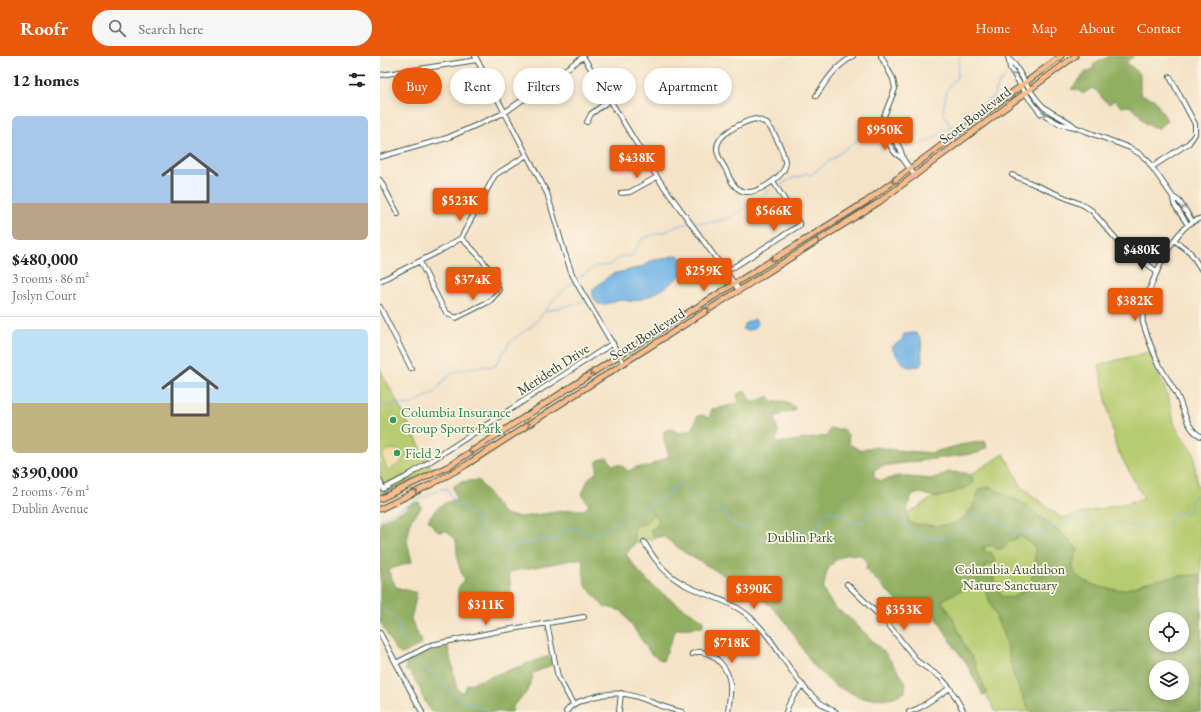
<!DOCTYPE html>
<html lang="en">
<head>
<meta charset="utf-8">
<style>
  body { margin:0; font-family:"EB Garamond",serif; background:#f6f6f6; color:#222; height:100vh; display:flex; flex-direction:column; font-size:15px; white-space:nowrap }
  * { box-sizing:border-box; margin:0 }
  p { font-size:13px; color:#767676 }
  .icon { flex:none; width:22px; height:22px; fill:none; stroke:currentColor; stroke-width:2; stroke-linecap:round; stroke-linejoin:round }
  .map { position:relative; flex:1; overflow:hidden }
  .sheet { display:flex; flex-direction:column; background:#fff; width:380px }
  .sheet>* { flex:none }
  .guide { position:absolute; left:12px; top:12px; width:380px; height:36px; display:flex; gap:8px }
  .tools { position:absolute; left:769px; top:556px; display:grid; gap:8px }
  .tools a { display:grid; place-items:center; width:40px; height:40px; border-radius:50%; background:#fff; box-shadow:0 2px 6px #0003; font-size:20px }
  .price { position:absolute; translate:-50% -34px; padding:0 9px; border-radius:4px; background:#ea580c; color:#fff; font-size:13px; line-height:26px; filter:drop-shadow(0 1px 2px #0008) }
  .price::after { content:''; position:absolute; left:50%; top:24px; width:12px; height:9px; margin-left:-6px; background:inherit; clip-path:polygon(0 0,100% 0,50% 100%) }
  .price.active { background:#222; color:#fff }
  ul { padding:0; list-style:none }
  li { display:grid; align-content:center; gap:8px; height:212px; padding:0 12px }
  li+li { border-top:1px solid #e0e0e0 }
  li span { display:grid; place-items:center; height:124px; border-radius:6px; color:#555 }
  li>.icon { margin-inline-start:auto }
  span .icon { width:72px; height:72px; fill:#fffc; stroke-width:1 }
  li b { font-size:17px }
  h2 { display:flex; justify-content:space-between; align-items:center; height:48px; padding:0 12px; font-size:17px }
  .tag { padding:0 14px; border-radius:18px; background:#fff; box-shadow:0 2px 6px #0003; font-size:14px; line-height:36px }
  .tag.active { background:#ea580c; color:#fff }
  header { display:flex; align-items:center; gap:24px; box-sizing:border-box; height:56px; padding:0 20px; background:#ea580c; color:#fff }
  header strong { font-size:19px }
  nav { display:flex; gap:22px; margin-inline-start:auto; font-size:14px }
  .search { width:280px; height:36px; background:#f6f6f6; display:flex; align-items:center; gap:10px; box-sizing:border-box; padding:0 14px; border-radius:22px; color:#767676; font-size:15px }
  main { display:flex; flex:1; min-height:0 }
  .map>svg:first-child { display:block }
  .green { fill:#b7cb6f; stroke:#6b8452; fill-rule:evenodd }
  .forest { fill:#91af62; stroke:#58764b; fill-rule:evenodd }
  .sand { fill:#eeda9e; stroke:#868c69 }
  .water { fill:#72b4e6; stroke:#48788d }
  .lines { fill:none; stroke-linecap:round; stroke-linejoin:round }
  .stream { stroke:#72b4e6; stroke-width:1 }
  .minor-casing { stroke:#3f564a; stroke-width:6 }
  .major-casing { stroke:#3f564a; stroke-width:7 }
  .minor { stroke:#fff; stroke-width:4 }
  .major { stroke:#f9bc8a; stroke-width:5 }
  .oneway { stroke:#8f9e9a }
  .oneway2 { stroke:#81765b }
  .leisure-dot { fill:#2e9e5b; stroke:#fcf5e5; stroke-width:1.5 }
  .labels { text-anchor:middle; stroke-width:3.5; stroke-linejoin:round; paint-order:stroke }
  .street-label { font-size:14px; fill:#1f3d34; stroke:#fcf5e5 }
  .leisure-label { font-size:14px; fill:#27864d; stroke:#fcf5e5; text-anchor:start }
  .park-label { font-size:14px; fill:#3d5940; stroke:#fcf5e5 }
</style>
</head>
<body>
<header>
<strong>Roofr</strong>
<div class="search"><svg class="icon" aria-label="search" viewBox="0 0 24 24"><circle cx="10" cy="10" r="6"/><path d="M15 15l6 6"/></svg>Search here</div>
<nav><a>Home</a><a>Map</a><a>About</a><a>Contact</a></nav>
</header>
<main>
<section class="sheet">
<h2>12 homes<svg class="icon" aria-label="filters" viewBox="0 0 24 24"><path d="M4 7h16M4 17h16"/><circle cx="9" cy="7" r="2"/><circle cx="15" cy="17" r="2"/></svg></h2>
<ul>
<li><span style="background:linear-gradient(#a9c7e8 70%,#b9a48a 0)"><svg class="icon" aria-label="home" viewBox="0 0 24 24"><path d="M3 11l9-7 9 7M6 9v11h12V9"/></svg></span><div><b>$480,000</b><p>3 rooms · 86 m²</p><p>Joslyn Court</p></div></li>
<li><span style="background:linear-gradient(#bfe0f5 60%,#c2b280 0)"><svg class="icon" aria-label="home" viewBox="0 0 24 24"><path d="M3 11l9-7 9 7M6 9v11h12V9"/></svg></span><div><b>$390,000</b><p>2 rooms · 76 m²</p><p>Dublin Avenue</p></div></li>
</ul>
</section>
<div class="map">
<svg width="821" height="656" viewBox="0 0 821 656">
  <rect width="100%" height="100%" fill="#fcf5e5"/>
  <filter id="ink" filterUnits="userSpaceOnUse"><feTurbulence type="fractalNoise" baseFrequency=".025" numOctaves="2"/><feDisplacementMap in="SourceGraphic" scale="8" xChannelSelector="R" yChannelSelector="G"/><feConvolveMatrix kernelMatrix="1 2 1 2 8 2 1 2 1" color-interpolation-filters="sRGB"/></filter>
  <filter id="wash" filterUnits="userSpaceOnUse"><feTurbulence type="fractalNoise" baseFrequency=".012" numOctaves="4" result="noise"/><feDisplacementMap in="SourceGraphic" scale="16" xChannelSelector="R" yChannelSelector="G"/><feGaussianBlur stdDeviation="0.9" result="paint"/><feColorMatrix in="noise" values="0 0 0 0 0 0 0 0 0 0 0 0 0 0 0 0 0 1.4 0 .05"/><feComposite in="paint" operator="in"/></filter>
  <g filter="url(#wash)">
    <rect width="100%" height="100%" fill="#f5e3c8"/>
    <!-- green -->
    <path class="green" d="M769,296L789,343L795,370L814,398L817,430L821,429V656H616L521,488L305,467L271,484L270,482L257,488L242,461L300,438L511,468L624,398L642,431L681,462L764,443L736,391L719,309ZM776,563H802V589H776ZM776,611H802V637H776Z
      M0,313L53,415L0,439Z"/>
    <!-- forest -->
    <path class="forest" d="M729,0H754L746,6L760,18V38L774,43L787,64L779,72C770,70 762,68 760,59L749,50L741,51L735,44L729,48C720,42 720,36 712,32L703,38L698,34L691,33L706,16L714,12L713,9Z
      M366,335L372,347L389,340L393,346C401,344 410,345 415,352L414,355L406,356L395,361C395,370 401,374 396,384L397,387L447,380L450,373H463L468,379L469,388L480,394L496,391L516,394L550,397L580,389L605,385L607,391L598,397L502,410L494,414V421L501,425L518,420L551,423L569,416L587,417L593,422L592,429L572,437L557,442L541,437L532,439C528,448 525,457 530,467C553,470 580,475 593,450C596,444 596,438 600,433L610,431L644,448L689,483L698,494C696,501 691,508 694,515C699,528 733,536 746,533C753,532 760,528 767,526C785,522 802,519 821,519V656H650L634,621L624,581L606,536L601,531C586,532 574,536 562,545L572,560L587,595L592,600L607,638L603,639L585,605L575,592L551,553L540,552L533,555L522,550L486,514L487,507L482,499L467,498L454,505L447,515L443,534L454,551L472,564L505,597L526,626L525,636L509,643L482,642L454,629L433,609L406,566L385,545L363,530L305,497L283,480L275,482L270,474L277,470L279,463L273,458C269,464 263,471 254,470V489L246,498C266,530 292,545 323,564V571L296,573L283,605L271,598L242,555L223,550L205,529L202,502L129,516L131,538L81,543C74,535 79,531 84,524L78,507L76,485L67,475L58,476L48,464C58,449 60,449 76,443L73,431L80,426L98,424L124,459L141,461L189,454H204L209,450L202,438L209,422L217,416V405L227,401L232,409H241L248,415L257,411H267L289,400L284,385V375L291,373L299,377L313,373L317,360L322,359L329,362L332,353L340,352L359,347L357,338ZM641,480L655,491V512L648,532L631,542L621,540L613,520L605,517L606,508H616L612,497L604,496V491L612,489L617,493L624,492L629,486ZM776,563H802V589H776ZM776,611H802V637H776Z
      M39,446L41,452L31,464L27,485L32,506L8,514L16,531L37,537L31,563L42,588L22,598L16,595L0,565V466L24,454L29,449Z
      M68,591L77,633L83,637L87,629L169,600L172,609L151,618L153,621L146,637L133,650L132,656H51L41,638V635L30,616L26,615V607L46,597Z"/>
    <!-- sand -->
    <path class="sand" d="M13,393C20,394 23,399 23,405L10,414L7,413L2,400L8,394Z"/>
    <!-- water -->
    <path class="water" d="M295,199L300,200L309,211C292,228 276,241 252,245C248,246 246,244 242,244C234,245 227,249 218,248L213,241V233L232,218L254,213L264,210L270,205L282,203Z
      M375,263L378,267C375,275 369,275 362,273L366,267Z
      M534,277L537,278L541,284L542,306L540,310C537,310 532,311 529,311C525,311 513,296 512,291L522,284L524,278Z"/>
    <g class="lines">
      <!-- stream -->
      <path class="stream" d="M639,9L649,0
        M570,70L563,56L567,33L577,21L580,0
        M535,90L551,84L613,41C617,32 619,23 629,19
        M401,129L413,122L422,120L426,117L431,119L482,80L492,75
        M311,166C350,171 362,152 391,134
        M198,222L217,210L229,209L240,201L252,200L261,184L275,178L285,176L294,171L309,167
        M166,255L202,246
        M0,350L32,348L55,336L66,322L77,315L88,312L115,310L130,286L153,269L180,237L193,226
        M0,463L60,433H68C74,452 85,452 99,464L101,471L97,476C104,482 119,487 129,493L136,489L157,486L161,483L170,485L176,482L181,476L193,472L202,476L217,478L236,466L246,458L253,457L281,444L286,441L294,432L300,427L311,437L314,441L321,444L332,451L341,455L344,457L349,464L358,470L368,471L385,482L424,473L430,476L438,475L443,457C457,453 463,458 473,467L483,466L486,460L496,455C501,456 507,456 511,458C519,463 525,471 533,476C545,483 561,485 574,479C586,473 585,462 594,457C602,464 610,462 618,465C625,467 629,473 634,477H642L651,475L666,476L670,472L690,466L703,460L711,464L713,470L719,473L741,467L749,471L755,470L766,473L777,470L786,471L788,469L794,457L798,455L807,459L811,457V445L812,441L816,440L821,443
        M0,501V503
        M0,549L19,567L21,577L26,589
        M37,607L50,615L80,645L106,654L108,656"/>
    </g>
  </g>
  <g filter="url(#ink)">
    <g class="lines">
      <defs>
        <path id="minor" d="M95,0L167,137L185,198L192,218L200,233L244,307
          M203,0L277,121L359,234
          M501,0L513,23L515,33L504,60V68L507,85L515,97L523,103L535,120
          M628,0L630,12L648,41L661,58L680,68L695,71L750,92L760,98L767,104L793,141L799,145L813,166
          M630,4L634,8C643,21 652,41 664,51C674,60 686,62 695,71
          M0,19L97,4
          M436,40C449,21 453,13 473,0
          M375,63C379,64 383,65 386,67C394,74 407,102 405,111C401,123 372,142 360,134C352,130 349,120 345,112C341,106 337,99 337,93C336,78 363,66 375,63Z
          M207,66L211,58L230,44
          M506,77C516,83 520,91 523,102
          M0,101L67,82L124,57L203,1
          M772,111L809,87L815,78V68L790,21
          M632,119L705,150L712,155L744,192C756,201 769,202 782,205
          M0,124L18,158
          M241,137L250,136L277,121
          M76,138L97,151
          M793,142L794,148L808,169
          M821,162C813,165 804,171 799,178C786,193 759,248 763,267C767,280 774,298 780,310C785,320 792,329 797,339C804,353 806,373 821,380
          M794,184L810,196L821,213
          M759,201L777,216
          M40,206L62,250L67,257L76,262L110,245L119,235C113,213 97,197 81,182
          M346,216L420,169L393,125
          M0,225L60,195L81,182L115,119L147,99
          M0,251L31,312
          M0,425L3,433L26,421L233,287
          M264,486C272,499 279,510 290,519C314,539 347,540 371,562C402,589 416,639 456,656
          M467,528L508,568L538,606L560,621L570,632L584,656
          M167,567L178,621L193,648
          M0,577L42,656
          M312,598C314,597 318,595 321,596C336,597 349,614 350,628C351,637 349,647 348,656
          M16,607L51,589L114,576L204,561
          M186,656C192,647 200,645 210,642C253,629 264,648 302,656
          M239,656L241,637
          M406,656C409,645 415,637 423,629
          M529,656L539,652L570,632"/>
        <path id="major" d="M0,443L69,410L240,299L487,145L681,0
          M0,453L52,428L86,409L244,307L499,146L695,0"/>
      </defs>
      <!-- minor casing -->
      <use href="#minor" class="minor-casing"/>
      <!-- major casing -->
      <use href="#major" class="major-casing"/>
      <!-- minor -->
      <use href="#minor" class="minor"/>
      <!-- major -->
      <use href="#major" class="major"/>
    </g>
    <!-- one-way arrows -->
    <defs><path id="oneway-chevron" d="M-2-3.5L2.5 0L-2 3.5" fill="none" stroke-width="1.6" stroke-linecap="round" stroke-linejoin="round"/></defs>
    <g class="oneway">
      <use href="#oneway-chevron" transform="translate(634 17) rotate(57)"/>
      <use href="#oneway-chevron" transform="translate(663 58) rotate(38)"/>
      <use href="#oneway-chevron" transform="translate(804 153) rotate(-125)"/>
    </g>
    <g class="oneway2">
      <use href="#oneway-chevron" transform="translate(514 125) rotate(144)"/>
      <use href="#oneway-chevron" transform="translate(437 185) rotate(-32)"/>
      <use href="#oneway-chevron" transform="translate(393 203) rotate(148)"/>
      <use href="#oneway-chevron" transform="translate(327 254) rotate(-32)"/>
      <use href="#oneway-chevron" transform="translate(212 317) rotate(147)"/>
      <use href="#oneway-chevron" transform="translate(147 369) rotate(-33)"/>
      <use href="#oneway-chevron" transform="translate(91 395) rotate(147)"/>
      <use href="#oneway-chevron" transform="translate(35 436) rotate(-25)"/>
    </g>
  </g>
  <!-- markers -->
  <g class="leisure-dot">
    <circle cx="13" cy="364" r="4"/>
    <circle cx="17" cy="397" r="4"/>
  </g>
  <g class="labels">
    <!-- street labels -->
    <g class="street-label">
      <text transform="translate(595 59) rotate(-37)" y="5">Scott Boulevard</text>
      <text transform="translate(267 278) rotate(-32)" y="5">Scott Boulevard</text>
      <text transform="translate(173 313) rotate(-33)" y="5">Merideth Drive</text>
    </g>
    <!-- leisure labels -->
    <g class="leisure-label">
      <text x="21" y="361">Columbia Insurance<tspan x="21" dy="16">Group Sports Park</tspan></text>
      <text x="25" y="402">Field 2</text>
    </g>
    <!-- park labels -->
    <g class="park-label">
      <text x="420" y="486">Dublin Park</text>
      <text x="630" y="518">Columbia Audubon<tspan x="630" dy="16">Nature Sanctuary</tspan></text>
    </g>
  </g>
</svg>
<div class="tools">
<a><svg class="icon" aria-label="locate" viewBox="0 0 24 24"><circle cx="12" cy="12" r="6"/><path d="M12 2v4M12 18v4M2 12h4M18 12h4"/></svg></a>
<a><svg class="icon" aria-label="layers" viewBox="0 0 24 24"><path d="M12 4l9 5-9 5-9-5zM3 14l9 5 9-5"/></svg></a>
</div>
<b class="price" style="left:505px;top:95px">$950K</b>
<b class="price" style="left:257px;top:123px">$438K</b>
<b class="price" style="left:80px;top:166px">$523K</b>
<b class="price" style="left:394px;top:176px">$566K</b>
<b class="price active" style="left:762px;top:215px">$480K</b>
<b class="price" style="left:324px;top:236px">$259K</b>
<b class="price" style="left:93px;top:245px">$374K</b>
<b class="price" style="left:755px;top:266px">$382K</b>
<b class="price" style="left:374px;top:554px">$390K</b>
<b class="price" style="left:106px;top:570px">$311K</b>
<b class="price" style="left:524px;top:575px">$353K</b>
<b class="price" style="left:352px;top:608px">$718K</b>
<div class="guide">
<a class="tag active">Buy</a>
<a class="tag">Rent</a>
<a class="tag">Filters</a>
<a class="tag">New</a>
<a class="tag">Apartment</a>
</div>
</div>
</main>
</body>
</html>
